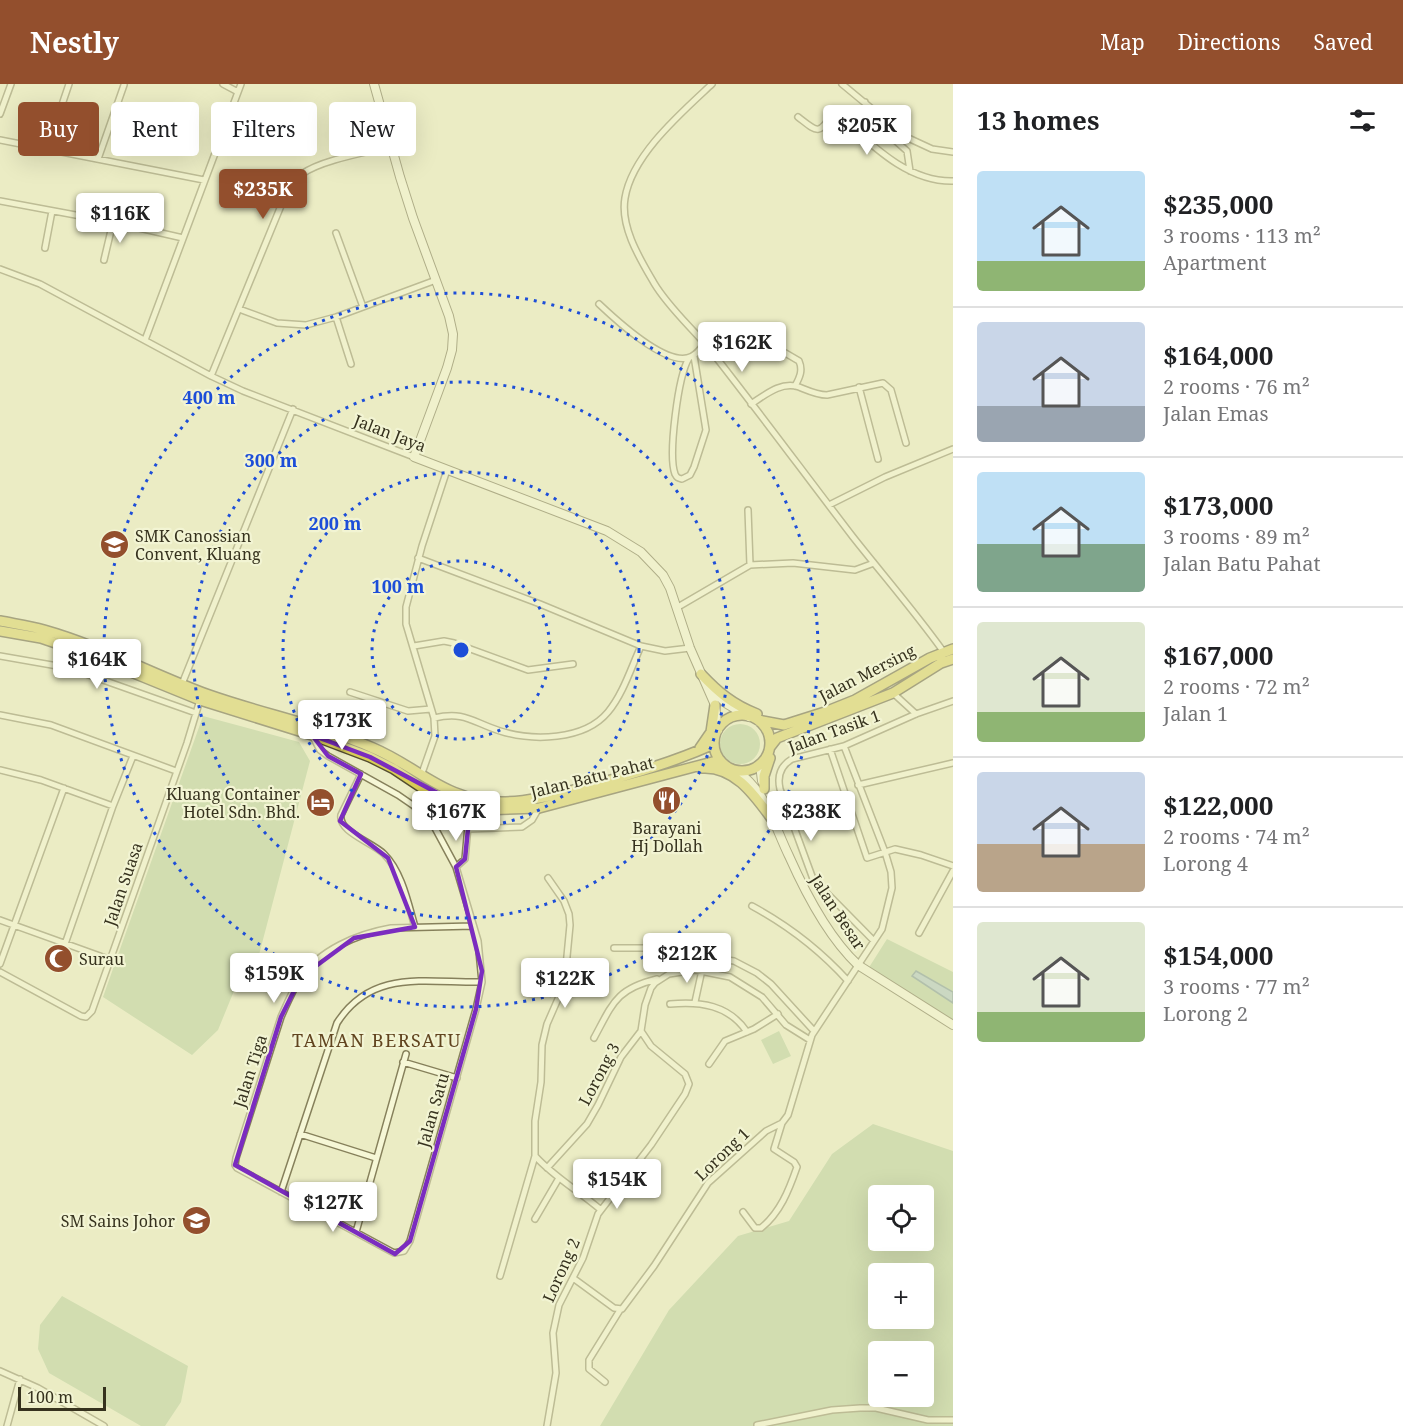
<!DOCTYPE html>
<html lang="en">
<head>
<meta charset="utf-8">
<style>
  body { margin:0; font-family:"Noto Serif",serif; background:#f6f6f6; color:#202124; height:100vh; display:flex; flex-direction:column; font-size:22px; white-space:nowrap }
  * { box-sizing:border-box; margin:0 }
  p { font-size:20px; color:#757577 }
  .icon { flex:none; width:33px; height:33px; fill:none; stroke:currentColor; stroke-width:2; stroke-linecap:round; stroke-linejoin:round }
  .map { position:relative; flex:1; overflow:hidden }
  .details { display:flex; flex-direction:column; background:#fff; width:450px }
  .details>* { flex:none }
  .hud { position:absolute; left:18px; top:18px; width:570px; height:54px; display:flex; gap:12px }
  .tools { position:absolute; left:868px; top:1101px; display:grid; gap:12px }
  .tools a { display:grid; place-items:center; width:66px; height:66px; border-radius:6px; background:#fff; box-shadow:0 6px 24px #0002; font-size:30px }
  .scale { position:absolute; left:18px; bottom:15px; width:88px; box-sizing:border-box; padding-left:6px; border:3px solid #36321e; border-top:0; font-size:16px; line-height:21px; white-space:nowrap; color:#36321e; -webkit-text-stroke:4px #f2f4d3; paint-order:stroke }
  .price { position:absolute; translate:-50% -51px; padding:0 14px; border-radius:6px; background:#fff; color:#222; font-size:20px; line-height:39px; filter:drop-shadow(0 2px 3px #0008) }
  .price::after { content:''; position:absolute; left:50%; top:36px; width:18px; height:14px; margin-left:-9px; background:inherit; clip-path:polygon(0 0,100% 0,50% 100%) }
  .price.active { background:#934f2d; color:#fff }
  ul { padding:0; list-style:none }
  li { display:flex; align-items:center; gap:18px; height:150px; padding:0 24px }
  li+li { border-top:2px solid #e0e0e0 }
  li span { display:grid; place-items:center; flex:none; width:168px; height:120px; border-radius:6px; color:#555 }
  li>.icon { margin-inline-start:auto }
  span .icon { width:72px; height:72px; fill:#fffc; stroke-width:1 }
  li b { font-size:26px }
  h2 { display:flex; justify-content:space-between; align-items:center; height:72px; padding:0 24px; font-size:26px }
  .tag { padding:0 21px; border-radius:6px; background:#fff; box-shadow:0 6px 24px #0002; font-size:21px; line-height:54px }
  .tag.active { background:#934f2d; color:#fff }
  header { display:flex; align-items:center; gap:36px; box-sizing:border-box; height:84px; padding:0 30px; background:#934f2d; color:#fff }
  header strong { font-size:28px }
  nav { display:flex; gap:33px; margin-inline-start:auto; font-size:21px }
  main { display:flex; flex:1; min-height:0 }
  .map>svg:first-child { display:block }
  .green { fill:#b3ca98; fill-rule:evenodd }
  .water { fill:#a5bebf; stroke:#6d8a8d; stroke-width:1.5 }
  .lines { fill:none; stroke-linecap:round; stroke-linejoin:round }
  .street-casing { stroke:#86805b; stroke-width:8 }
  .secondary-casing { stroke:#68613e; stroke-width:10 }
  .highway-casing { stroke:#544d2f; stroke-width:12 }
  .street { stroke:#f6f7d6; stroke-width:5 }
  .secondary { stroke:#f6f7d6; stroke-width:8 }
  .highway { stroke:#d8cc57; stroke-width:9 }
  .marked { fill:none; stroke:#7b2cbf; stroke-width:4.5; stroke-linejoin:round }
  .ring { fill:none; stroke:#1d4ed8; stroke-width:3; stroke-dasharray:3 6 }
  .labels { text-anchor:middle; stroke-width:4.5; stroke-linejoin:round; paint-order:stroke }
  .street-label { font-size:16px; fill:#36321e; stroke:#f2f4d3 }
  .poi-label { font-size:16px; fill:#36321e; stroke:#f2f4d3; text-anchor:start }
  .neighbourhood-label { font-size:18px; letter-spacing:1.5px; fill:#61441f; stroke:#f2f4d3 }
  .centre { fill:#1d4ed8; stroke:#f2f4d3; stroke-width:3 }
  .ring-label { font-size:18px; text-anchor:middle; font-weight:bold; fill:#1d4ed8; stroke:#f2f4d3; stroke-width:4.5; stroke-linejoin:round; paint-order:stroke }
</style>
</head>
<body>
<header>
<strong>Nestly</strong>
<nav><a>Map</a><a>Directions</a><a>Saved</a></nav>
</header>
<main>
<div class="map">
<svg width="953" height="1342" viewBox="0 0 953 1342">
  <rect width="100%" height="100%" fill="#ebecc4"/>
  <!-- green -->
  <path class="green" d="M203,632L299,658L310,677L255,886L243,885L218,946L192,971L103,913Z
    M720 660a20 20 0 1 1 40 0a20 20 0 1 1-40 0Z
    M887,855L953,888V937L868,885Z
    M779,947L791,972L773,980L761,956Z
    M873,1040L953,1067V1342H600L669,1226L738,1152L789,1137L832,1070ZM879,1112H924V1156H879ZM879,1190H924V1234H879ZM879,1268H924V1312H879Z
    M62,1212L188,1282L181,1318L165,1342H141L49,1289L38,1265L40,1241Z"/>
  <!-- water -->
  <path class="water" d="M916,887L953,908V919L912,892Z"/>
  <g class="lines">
    <defs>
      <path id="street" d="M223,0L238,8
        M712,0C681,29 632,71 625,114C620,143 640,175 654,199C670,226 696,247 715,272C762,332 807,393 853,453C883,491 915,528 943,567
        M842,0L906,53L932,65L953,68
        M865,18L867,29L871,35L907,67L910,87
        M0,30L11,0
        M229,31L258,40
        M798,33C815,46 819,53 831,31L837,30C870,59 906,98 953,97
        M0,56L204,96
        M47,65L69,0
        M98,75L124,1
        M0,117L113,138L183,154
        M336,149L363,223
        M45,164L52,127
        M104,176L113,138
        M0,185L40,200L211,292L243,307L414,373
        M599,220C616,236 662,279 687,274C695,273 700,265 705,259
        M239,225L277,239L306,241L336,233L436,196
        M336,233L351,280
        M145,256L241,0
        M763,256L799,277C803,286 800,293 795,302
        M689,274C678,292 668,371 675,390C677,394 678,394 682,395L690,391L694,383L706,346L694,272
        M211,292L285,112C290,104 294,95 302,90C321,76 368,68 392,62
        M859,303L878,375
        M751,320C765,311 781,297 799,303C809,307 817,311 827,311L883,299L891,306L906,359
        M829,421L885,393L953,365
        M748,426L750,481
        M418,474L540,520L641,562L665,567L690,564
        M678,523L750,481L793,479L855,486L874,479
        M414,562L444,557L454,559L528,586L573,580
        M0,572L69,584L196,629
        M182,600L293,325
        M350,608L408,627L431,625
        M893,609L916,630
        M0,631L51,641L176,687
        M434,634C465,627 472,638 500,647C532,657 584,657 608,628C623,610 631,584 641,562
        M312,651L320,666L328,672L398,711L414,722L435,744L456,783L478,857L482,898L476,925L410,1157L404,1167L394,1169L237,1084L235,1081L236,1074L281,933C287,920 292,907 300,895C319,866 357,850 391,844L473,842
        M830,665L867,774L895,765L921,771L953,782
        M0,686L41,696L113,722
        M361,690L341,731C338,748 372,758 384,770C402,788 408,819 415,843
        M421,692L435,652L434,634L406,540V523L422,462L447,386
        M858,701L953,679
        M468,742L480,726
        M468,745L522,743L532,736L539,724
        M456,783L465,775L468,742L460,722
        M752,822C789,842 820,866 848,897
        M0,836L111,876
        M919,849L953,787
        M874,857L813,795L780,705C777,692 780,682 792,675L844,662L916,630L953,617
        M65,860L113,722L133,672
        M614,864H644L734,877L757,889L771,900L814,947
        M0,880L64,704
        M264,881L301,893
        M0,888L81,932L86,933L92,927L187,659L200,616
        M695,918L702,886
        M670,920C700,917 729,921 747,948
        M594,954C613,919 616,905 657,895
        M403,978L457,994
        M709,980L725,957L754,945L778,930
        M300,1050L376,1074
        M535,1072C554,1093 579,1107 601,1126
        M547,1084L587,1040L598,1021L621,973L641,947L645,921L651,904L655,899L669,890L695,886L730,893L762,913L786,941L810,956
        M281,1108L337,939C372,884 427,899 482,898
        M743,1128L755,1144H761C780,1129 789,1106 797,1083L794,1078L774,1065L782,1039
        M535,1135L559,1094
        M356,1148L406,970
        M500,1192L535,1072V1037L541,998L542,961L547,940L561,908L565,893L570,841L569,830L564,817L548,794
        M573,1194L614,1224L622,1225L654,1182L708,1099L766,1047L782,1039L788,1031L812,951L882,845L892,804L891,788L885,768L844,662
        M0,1287L38,1304L104,1342
        M605,1298L589,1285V1276L620,1226
        M757,1341L832,1326L860,1324H876L928,1336H953
        M7,1342L20,1295
        M547,1342L556,1289L553,1249L559,1221L583,1174L598,1130L651,1061L685,1010L689,1000L685,990L651,962L641,947"/>
      <path id="secondary" d="M374,0L400,93L413,134L449,232L453,250L452,266L447,284L414,373L607,447L641,468L663,491L670,504L690,564L715,621L718,646
        M713,607L727,620L749,633
        M760,681L762,697
        M737,687C766,707 774,741 789,772C805,808 829,854 858,881L953,941"/>
      <path id="highway" d="M0,537C15,540 30,542 44,546C101,562 154,591 209,611C263,630 320,641 373,664C420,684 445,717 501,718C531,718 561,709 590,702C632,690 674,678 714,660
        M0,547L41,554L82,568L200,616L312,651L370,673L394,685L424,705L460,721L480,726L539,724L720,676
        M701,590C718,608 733,621 757,630
        M714 659a28 28 0 1 1 56 0a28 28 0 1 1-56 0Z
        M758,636L784,641L825,628L855,616L930,574L953,565
        M770,663L777,654L893,609L941,579L953,575
        M700,664L711,648L715,621
        M702,684C735,682 755,712 772,735
        M764,705V692L770,674"/>
    </defs>
    <!-- street casing -->
    <use href="#street" class="street-casing"/>
    <!-- secondary casing -->
    <use href="#secondary" class="secondary-casing"/>
    <!-- highway casing -->
    <use href="#highway" class="highway-casing"/>
    <!-- street -->
    <use href="#street" class="street"/>
    <!-- secondary -->
    <use href="#secondary" class="secondary"/>
    <!-- highway -->
    <use href="#highway" class="highway"/>
  </g>
  <!-- marked area -->
  <path d="M0 0H953V1342H0ZM312,651L370,673L460,721L468,745L465,775L456,783L482,887L476,925L410,1157L395,1170L235,1081L281,933L301,893L354,854L415,843L388,774L340,737L361,690L328,672Z" fill="#ebecc4" fill-opacity=".55" fill-rule="evenodd"/>
  <path class="marked" d="M312,651L370,673L460,721L468,745L465,775L456,783L482,887L476,925L410,1157L395,1170L235,1081L281,933L301,893L354,854L415,843L388,774L340,737L361,690L328,672Z"/>
  <!-- distance rings -->
  <g class="ring">
    <circle cx="461" cy="566" r="89"/>
    <circle cx="461" cy="566" r="178"/>
    <circle cx="461" cy="566" r="268"/>
    <circle cx="461" cy="566" r="357"/>
  </g>
  <!-- icons -->
  <defs>
    <symbol id="school-disc" viewBox="-11 -11 22 22"><circle r="9.5" fill="#934f2d" stroke="#f2f4d3"/><path d="M0-5L7-2L0 1L-7-2ZM-4 1L0 2.5L4 1V4Q0 6-4 4Z" fill="#fff"/></symbol>
    <symbol id="restaurant-disc" viewBox="-11 -11 22 22"><circle r="9.5" fill="#934f2d" stroke="#f2f4d3"/><path d="M-5-6h1v4h1v-4h1v4h1v-4h1v5L-1.5 .5V6h-2V.5L-5-1ZM5-6V6H3V1.5H1.5Q1.5-4 5-6Z" fill="#fff"/></symbol>
    <symbol id="hotel-disc" viewBox="-11 -11 22 22"><circle r="9.5" fill="#934f2d" stroke="#f2f4d3"/><path d="M-6-4.5h1.5V1H6V5H4.5V3h-9V5H-6ZM-4 0a1.8 1.8 0 1 1 3.6 0ZM.5 0V-2.5h3Q6-2.5 6 0Z" fill="#fff"/></symbol>
    <symbol id="mosque-disc" viewBox="-11 -11 22 22"><circle r="9.5" fill="#934f2d" stroke="#f2f4d3"/><path d="M3.5-4.9A6 6 0 1 0 3.5 4.9A5 5 0 1 1 3.5-4.9Z" fill="#fff"/></symbol>
  </defs>
  <g fill-rule="evenodd">
    <use href="#school-disc" x="98" y="444" width="33" height="33"/>
    <use href="#restaurant-disc" x="650" y="700" width="33" height="33"/>
    <use href="#hotel-disc" x="304" y="702" width="33" height="33"/>
    <use href="#mosque-disc" x="42" y="858" width="33" height="33"/>
    <use href="#school-disc" x="180" y="1120" width="33" height="33"/>
  </g>
  <g class="labels">
    <!-- street labels -->
    <g class="street-label">
      <text transform="translate(390 349) rotate(21)" y="6">Jalan Jaya</text>
      <text transform="translate(867 589) rotate(-27)" y="6">Jalan Mersing</text>
      <text transform="translate(834 647) rotate(-20)" y="6">Jalan Tasik 1</text>
      <text transform="translate(592 693) rotate(-14)" y="6">Jalan Batu Pahat</text>
      <text transform="translate(123 800) rotate(-71)" y="6">Jalan Suasa</text>
      <text transform="translate(838 828) rotate(57)" y="6">Jalan Besar</text>
      <text transform="translate(250 987) rotate(-72)" y="6">Jalan Tiga</text>
      <text transform="translate(599 990) rotate(-62)" y="6">Lorong 3</text>
      <text transform="translate(433 1026) rotate(-74)" y="6">Jalan Satu</text>
      <text transform="translate(722 1070) rotate(-44)" y="6">Lorong 1</text>
      <text transform="translate(561 1186) rotate(-66)" y="6">Lorong 2</text>
    </g>
    <!-- poi labels -->
    <g class="poi-label">
      <text x="135" y="458">SMK Canossian<tspan x="135" dy="18">Convent, Kluang</tspan></text>
      <text x="300" y="716" text-anchor="end">Kluang Container<tspan x="300" dy="18">Hotel Sdn. Bhd.</tspan></text>
      <text x="667" y="750" text-anchor="middle">Barayani<tspan x="667" dy="18">Hj Dollah</tspan></text>
      <text x="79" y="881">Surau</text>
      <text x="175" y="1143" text-anchor="end">SM Sains Johor</text>
    </g>
    <!-- neighbourhood labels -->
    <g class="neighbourhood-label">
      <text x="377" y="963">TAMAN BERSATU</text>
    </g>
  </g>
  <circle cx="461" cy="566" r="9" class="centre"/>
  <g class="ring-label">
    <text x="209" y="320">400 m</text>
    <text x="271" y="383">300 m</text>
    <text x="335" y="446">200 m</text>
    <text x="398" y="509">100 m</text>
  </g>
</svg>
<div class="tools">
<a><svg class="icon" aria-label="locate" viewBox="0 0 24 24"><circle cx="12" cy="12" r="6"/><path d="M12 2v4M12 18v4M2 12h4M18 12h4"/></svg></a>
<a>+</a>
<a>−</a>
</div>
<div class="scale">100 m</div>
<b class="price" style="left:867px;top:72px">$205K</b>
<b class="price active" style="left:263px;top:136px">$235K</b>
<b class="price" style="left:120px;top:160px">$116K</b>
<b class="price" style="left:742px;top:289px">$162K</b>
<b class="price" style="left:97px;top:606px">$164K</b>
<b class="price" style="left:342px;top:667px">$173K</b>
<b class="price" style="left:456px;top:758px">$167K</b>
<b class="price" style="left:811px;top:758px">$238K</b>
<b class="price" style="left:687px;top:900px">$212K</b>
<b class="price" style="left:274px;top:920px">$159K</b>
<b class="price" style="left:565px;top:925px">$122K</b>
<b class="price" style="left:617px;top:1126px">$154K</b>
<b class="price" style="left:333px;top:1149px">$127K</b>
<div class="hud">
<a class="tag active">Buy</a>
<a class="tag">Rent</a>
<a class="tag">Filters</a>
<a class="tag">New</a>
</div>
</div>
<section class="details">
<h2>13 homes<svg class="icon" aria-label="filters" viewBox="0 0 24 24"><path d="M4 7h16M4 17h16"/><circle cx="9" cy="7" r="2"/><circle cx="15" cy="17" r="2"/></svg></h2>
<ul>
<li><span style="background:linear-gradient(#bfe0f5 75%,#8fb573 0)"><svg class="icon" aria-label="home" viewBox="0 0 24 24"><path d="M3 11l9-7 9 7M6 9v11h12V9"/></svg></span><div><b>$235,000</b><p>3 rooms · 113 m²</p><p>Apartment</p></div></li>
<li><span style="background:linear-gradient(#c9d6e8 70%,#9aa5b1 0)"><svg class="icon" aria-label="home" viewBox="0 0 24 24"><path d="M3 11l9-7 9 7M6 9v11h12V9"/></svg></span><div><b>$164,000</b><p>2 rooms · 76 m²</p><p>Jalan Emas</p></div></li>
<li><span style="background:linear-gradient(#bfe0f5 60%,#7fa58c 0)"><svg class="icon" aria-label="home" viewBox="0 0 24 24"><path d="M3 11l9-7 9 7M6 9v11h12V9"/></svg></span><div><b>$173,000</b><p>3 rooms · 89 m²</p><p>Jalan Batu Pahat</p></div></li>
<li><span style="background:linear-gradient(#dfe7d0 75%,#8fb573 0)"><svg class="icon" aria-label="home" viewBox="0 0 24 24"><path d="M3 11l9-7 9 7M6 9v11h12V9"/></svg></span><div><b>$167,000</b><p>2 rooms · 72 m²</p><p>Jalan 1</p></div></li>
<li><span style="background:linear-gradient(#c9d6e8 60%,#b9a48a 0)"><svg class="icon" aria-label="home" viewBox="0 0 24 24"><path d="M3 11l9-7 9 7M6 9v11h12V9"/></svg></span><div><b>$122,000</b><p>2 rooms · 74 m²</p><p>Lorong 4</p></div></li>
<li><span style="background:linear-gradient(#dfe7d0 75%,#8fb573 0)"><svg class="icon" aria-label="home" viewBox="0 0 24 24"><path d="M3 11l9-7 9 7M6 9v11h12V9"/></svg></span><div><b>$154,000</b><p>3 rooms · 77 m²</p><p>Lorong 2</p></div></li>
</ul>
</section>
</main>
</body>
</html>
